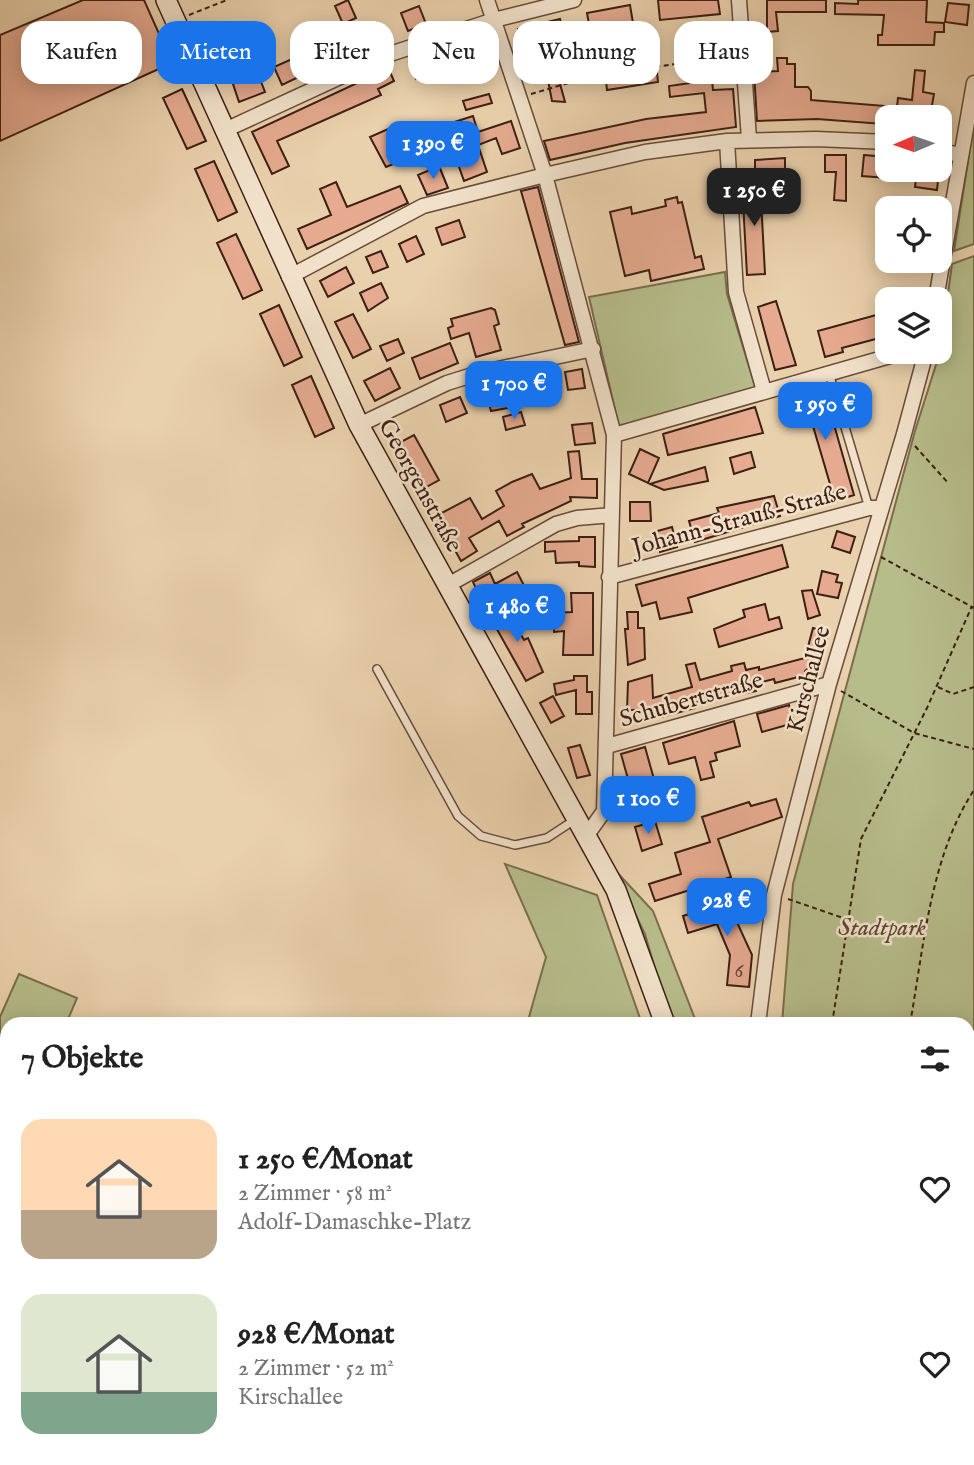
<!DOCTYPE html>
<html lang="de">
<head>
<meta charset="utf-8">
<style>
  body { margin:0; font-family:"IM FELL English",serif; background:#f2f2f2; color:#222; height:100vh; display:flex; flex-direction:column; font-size:26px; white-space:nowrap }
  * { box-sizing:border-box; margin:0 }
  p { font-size:23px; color:#767676 }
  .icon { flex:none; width:38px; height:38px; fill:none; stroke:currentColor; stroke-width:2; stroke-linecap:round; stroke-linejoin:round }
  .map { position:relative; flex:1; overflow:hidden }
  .details { position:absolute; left:0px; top:1017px; width:975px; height:450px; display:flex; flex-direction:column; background:#fff; border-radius:21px 21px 0 0; box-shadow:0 4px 18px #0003 }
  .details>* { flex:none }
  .hud { position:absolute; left:21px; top:21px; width:933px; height:63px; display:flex; gap:14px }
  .needle { width:46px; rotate:268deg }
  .controls { position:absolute; left:875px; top:105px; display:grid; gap:14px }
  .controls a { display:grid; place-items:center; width:77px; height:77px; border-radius:14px; background:#fff; box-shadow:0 4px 18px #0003; font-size:35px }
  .price { position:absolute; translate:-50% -60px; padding:0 16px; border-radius:14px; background:#1a73e8; color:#fff; font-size:23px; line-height:46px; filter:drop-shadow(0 2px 4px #0008) }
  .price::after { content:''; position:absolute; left:50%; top:42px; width:21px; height:16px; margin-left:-10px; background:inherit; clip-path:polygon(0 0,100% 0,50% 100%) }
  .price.on { background:#222; color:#fff }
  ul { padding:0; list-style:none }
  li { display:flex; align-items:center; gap:21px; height:175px; padding:0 21px }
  li span { display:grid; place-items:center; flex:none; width:196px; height:140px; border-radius:21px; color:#555 }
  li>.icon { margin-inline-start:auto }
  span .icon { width:84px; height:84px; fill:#fffc; stroke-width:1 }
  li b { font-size:30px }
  h2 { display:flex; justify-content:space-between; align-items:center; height:84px; padding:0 21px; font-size:30px }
  .pill { padding:0 24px; border-radius:21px; background:#fff; box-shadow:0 4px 18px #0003; font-size:24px; line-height:63px }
  .pill.on { background:#1a73e8; color:#fff }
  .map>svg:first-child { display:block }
  .green { fill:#b6bc8a; stroke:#7a6e4e; stroke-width:2 }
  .building { fill:#e5aa8f; stroke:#3d1f13; stroke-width:2 }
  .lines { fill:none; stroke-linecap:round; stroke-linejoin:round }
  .lane-casing { stroke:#684c3a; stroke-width:10 }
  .street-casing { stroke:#684c3a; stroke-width:17 }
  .secondary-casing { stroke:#3d1f13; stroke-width:22 }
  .path { stroke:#3d1f13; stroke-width:2; stroke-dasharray:5 3.5; stroke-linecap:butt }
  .lane { stroke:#f1e1ca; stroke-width:7 }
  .street { stroke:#f1e1ca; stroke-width:14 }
  .secondary { stroke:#f1e1ca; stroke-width:19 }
  .labels { text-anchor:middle; stroke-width:5; stroke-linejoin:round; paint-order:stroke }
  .number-label { font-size:21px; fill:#674232 }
  .street-label { font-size:24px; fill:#3d1f13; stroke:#f1e1ca }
  .park-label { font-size:24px; font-style:italic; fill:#5b4631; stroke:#f1e1ca }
</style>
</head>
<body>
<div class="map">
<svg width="974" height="1465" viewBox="0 0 974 1465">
  <rect width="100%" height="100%" fill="#ead1ad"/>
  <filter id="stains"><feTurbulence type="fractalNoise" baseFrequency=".00286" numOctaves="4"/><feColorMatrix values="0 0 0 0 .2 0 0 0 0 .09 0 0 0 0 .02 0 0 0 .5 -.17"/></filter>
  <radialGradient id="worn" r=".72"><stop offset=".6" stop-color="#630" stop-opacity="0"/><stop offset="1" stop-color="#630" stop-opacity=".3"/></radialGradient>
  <!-- green -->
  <path class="green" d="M974,123V244L954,251Z
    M974,256V1296L969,1294L972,1278L968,1274V1024H782L793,884L915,431L940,352L952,264Z
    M725,272L727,294L756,390L619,427L589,297Z
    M505,864L597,895L642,1024H527L546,957Z
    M613,868L653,911L697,1024H671L645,934Z
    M19,974L77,998L66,1024H7V1080L0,1076V1017Z
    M757,1460H937L938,1465H759Z"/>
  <!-- building -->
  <path class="building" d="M83,0H144L172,63L0,141V35Z
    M348,0L356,18L343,24L335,6Z
    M658,0H718L720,14L660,20Z
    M767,0H826V12H776L778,31L767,32Z
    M858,0H927L926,22L944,23V32H935L934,45H878V35H882L884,15L835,14V3L858,4Z
    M948,3L969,5L967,25L945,22Z
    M630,5L633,23L613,26L615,46L606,47L604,28L590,30L587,13Z
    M419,6L426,24L408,31L401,13Z
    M560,19L565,39L522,49L518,29Z
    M372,24L379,41L361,49L354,31Z
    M480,38L488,60L480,63L484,76L458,83L453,67L416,79L409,62Z
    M337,39L343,56L326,64L318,47Z
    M654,44L658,82L607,90L606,81L636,76L635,72L643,71L641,46Z
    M301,55L309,72L282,85L274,67Z
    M777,58H787V64H795V87H808L811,91V100L897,107L898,98L912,100L915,70L925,71L923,92L934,94L930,117H883V124L817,119L757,121L754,72L778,71Z
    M390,72L394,81L378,89L381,95L277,141L289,166L272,174L252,132L372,76L374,80Z
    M557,73L565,102L552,101L547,75Z
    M258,74L265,92L239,102L233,84Z
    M712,80L713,90L733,89L736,127L625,143L550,160L544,141L646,119L706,112L704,93L670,97L669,86Z
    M182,89L206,141L187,149L163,98Z
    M489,94L492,103L466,110L463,101Z
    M473,116L478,132L511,121L520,148L502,154L496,138L478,145L487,172L464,181L453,150L448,151L439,127Z
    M388,129L392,140L398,138L403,149L396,150L401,161L386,167L370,137Z
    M825,155H846V201L834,200L836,172H825Z
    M864,155L887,157V178L862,176Z
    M785,158V173L755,175V160Z
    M214,161L237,212L218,221L195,169Z
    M439,166L448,188L427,195L418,175Z
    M917,170H939L937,190L915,187Z
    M760,181L765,274L747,275L742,182Z
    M336,182L347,207L400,186L408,203L307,249L298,229L331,215L320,189Z
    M538,187L544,210L579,342L565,345L521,191Z
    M677,197L678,203L682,202L695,258L701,256L704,269L651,281L649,270L625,276L610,212L631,207L632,214L666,206L665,200Z
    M459,220L465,237L442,245L436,228Z
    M236,234L262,290L243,299L217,243Z
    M416,236L424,254L407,262L399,244Z
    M381,251L388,267L373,273L366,257Z
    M346,267L354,283L328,297L320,281Z
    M381,283L388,298L368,311L360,293Z
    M776,301L796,365L775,370L758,307Z
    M279,305L302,357L284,366L260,314Z
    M491,308L495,310L499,324L494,326L501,350L476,357L469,333L451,339L448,328L453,326L451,319Z
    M887,312V336L842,348L843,352L825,357L818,331Z
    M353,314L371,349L353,358L335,322Z
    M398,339L404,353L387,361L380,346Z
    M450,343L458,363L420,379L412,358Z
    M390,368L400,388L375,401L364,381Z
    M582,369L585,388L568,390L565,372Z
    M311,376L334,428L315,437L292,385Z
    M542,376L546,397L531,401L526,380Z
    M503,385L508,408L491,411L485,389Z
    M825,393L854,495L835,501L808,409L785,415L781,403Z
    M460,397L467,413L446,422L440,405Z
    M755,407L763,433L668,455L663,434Z
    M521,412L525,425L506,430L503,417Z
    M592,423L595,443L575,445L572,425Z
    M414,435L439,480L421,490L397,444Z
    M640,449L659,458L648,483L629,474Z
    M579,451L582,479H597V498L570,497L571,501L522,524L524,527L507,536L499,521L469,538L477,551L461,561L436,516L470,498L482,519L504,506L496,491L512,482L532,474L540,489L571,478L568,452Z
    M751,452L755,467L734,474L730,458Z
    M705,467L708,481L664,490L650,484Z
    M774,496L780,516L695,542L689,521L719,513L717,508Z
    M630,502H650L651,521H630Z
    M672,527L677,547L660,552L654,532Z
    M837,531L855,537L850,553L832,547Z
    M579,537H595V567L579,566V562L556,563L555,551L545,552V542L579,541Z
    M782,545L788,567L688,598L692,612L660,619L656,602L642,606L636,585Z
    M822,571L838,575L836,582L842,583L838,598L817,594Z
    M517,572L529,595L505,608L494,587L479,595L473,582L490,573L495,584Z
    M812,590L820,615L808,619L802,591Z
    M571,593H593V655H563L564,631L554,632V613L572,612Z
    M765,604L769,620L779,617L782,628L719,647L714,629L745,617L743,610Z
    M504,606L524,640L528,638L543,672L526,681L489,615Z
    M627,612H638V628H644L645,659L628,665L625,629H628Z
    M813,628L828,632L822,657L805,671L806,675L775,683L774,679L754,684L756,691L746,693L745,689L694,703L695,708L661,717L659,710H627L628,682L652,675L653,698L692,687L686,665L695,663L700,680L732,671L731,666L744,663L746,670L759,667V670L805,658Z
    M574,676H587V692H592V714H576V690L556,695L554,684L574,680Z
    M553,696L564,716L551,723L540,703Z
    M789,705L794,723L762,732L757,714Z
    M734,721L740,746L715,753L717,760L710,762L714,777L701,780L695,757L669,764L663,743Z
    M580,745L590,775L577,778L568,748Z
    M645,747L657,790L633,797L621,754Z
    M776,799L782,817L718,839L731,877L655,901L649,884L681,874L675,853L710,842L702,817L749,802L751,806Z
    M655,821L662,844L642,851L635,827Z
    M736,899L742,916L735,918L752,955L749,987L727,985L730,955L717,924L688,933L683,916Z"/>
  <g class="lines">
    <defs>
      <path id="lane" d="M829,373L869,508
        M377,669L458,816L481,836L515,845L547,838L576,819
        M6,1069H7"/>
      <path id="street" d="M487,0L545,175L614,435L604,811L587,835
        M739,0L749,139
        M223,131L390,54L494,20L574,0
        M727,141L736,292L764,391
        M940,151L961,155
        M289,277L423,206L545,175L645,152L727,141L816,139L887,142
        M936,299L974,83
        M359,425L447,383L479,373L593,349
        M614,435L904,352
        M609,577L869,508H880
        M448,585L556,524L577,518L612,515
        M607,746L829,684
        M758,1024L774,895L829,684L904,434L926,352
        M0,1152L7,1137
        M0,1168L7,1172
        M249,1460V1465
        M429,1460V1465"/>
      <path id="secondary" d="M166,0L359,425L616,890L665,1024
        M0,1094L7,1097
        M749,1460L752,1465"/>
    </defs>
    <!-- lane casing -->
    <use href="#lane" class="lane-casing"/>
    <!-- street casing -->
    <use href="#street" class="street-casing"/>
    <!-- secondary casing -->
    <use href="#secondary" class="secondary-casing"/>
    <!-- path -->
    <path class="path" d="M189,15L227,0
      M531,94L592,76L697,61
      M915,446L949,484
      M881,557L974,608
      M938,687L953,694L974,687
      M841,691L914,733L974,749
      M788,899L849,920
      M834,1018L842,1024
      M832,1024L861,839L927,708L972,606
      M910,1024C924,946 930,857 974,790
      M809,1460L811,1465
      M863,1460L864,1465"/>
    <!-- lane -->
    <use href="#lane" class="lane"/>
    <!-- street -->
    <use href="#street" class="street"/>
    <!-- secondary -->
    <use href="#secondary" class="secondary"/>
  </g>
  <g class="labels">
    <!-- number labels -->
    <g class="number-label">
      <text x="739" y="977">6</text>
    </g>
    <!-- street labels -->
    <g class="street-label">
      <text transform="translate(421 485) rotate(61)" y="8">Georgenstraße</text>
      <text transform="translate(739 519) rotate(-15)" y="8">Johann-Strauß-Straße</text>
      <text transform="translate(808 679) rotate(-75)" y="8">Kirschallee</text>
      <text transform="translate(691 699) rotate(-16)" y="8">Schubertstraße</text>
    </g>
    <!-- park labels -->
    <g class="park-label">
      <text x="882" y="935">Stadtpark</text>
    </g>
  </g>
  <rect width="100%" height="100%" filter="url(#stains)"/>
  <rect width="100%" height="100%" fill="url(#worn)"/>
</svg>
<div class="controls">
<a><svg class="needle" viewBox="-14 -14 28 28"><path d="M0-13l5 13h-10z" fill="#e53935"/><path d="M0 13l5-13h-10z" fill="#767676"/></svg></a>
<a><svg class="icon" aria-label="locate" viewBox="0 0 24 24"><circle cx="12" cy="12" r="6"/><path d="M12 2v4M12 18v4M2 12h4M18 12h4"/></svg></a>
<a><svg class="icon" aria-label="layers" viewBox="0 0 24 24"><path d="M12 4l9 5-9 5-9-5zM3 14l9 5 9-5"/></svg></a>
</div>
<b class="price" style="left:433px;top:181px">1 390 €</b>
<b class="price on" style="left:754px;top:228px">1 250 €</b>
<b class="price" style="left:514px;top:421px">1 700 €</b>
<b class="price" style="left:825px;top:442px">1 950 €</b>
<b class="price" style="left:517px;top:644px">1 480 €</b>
<b class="price" style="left:648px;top:836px">1 100 €</b>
<b class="price" style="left:727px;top:938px">928 €</b>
<div class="hud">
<a class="pill">Kaufen</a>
<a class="pill on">Mieten</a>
<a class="pill">Filter</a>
<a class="pill">Neu</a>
<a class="pill">Wohnung</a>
<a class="pill">Haus</a>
</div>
<section class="details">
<h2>7 Objekte<svg class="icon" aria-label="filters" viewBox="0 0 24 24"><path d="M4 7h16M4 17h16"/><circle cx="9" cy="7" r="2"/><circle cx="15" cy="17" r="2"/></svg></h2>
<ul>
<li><span style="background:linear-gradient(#ffd9b3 65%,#b9a48a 0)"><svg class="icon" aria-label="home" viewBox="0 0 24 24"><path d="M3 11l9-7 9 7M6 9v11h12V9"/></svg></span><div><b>1 250 €/Monat</b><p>2 Zimmer · 58 m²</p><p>Adolf-Damaschke-Platz</p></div><svg class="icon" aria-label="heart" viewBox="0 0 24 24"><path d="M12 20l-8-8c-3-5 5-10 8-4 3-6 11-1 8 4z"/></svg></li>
<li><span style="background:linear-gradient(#dfe7d0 70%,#7fa58c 0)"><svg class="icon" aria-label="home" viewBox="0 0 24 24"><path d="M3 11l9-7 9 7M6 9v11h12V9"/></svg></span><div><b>928 €/Monat</b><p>2 Zimmer · 52 m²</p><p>Kirschallee</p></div><svg class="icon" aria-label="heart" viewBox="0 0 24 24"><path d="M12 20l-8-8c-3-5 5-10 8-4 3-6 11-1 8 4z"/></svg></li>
</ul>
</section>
</div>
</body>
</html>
